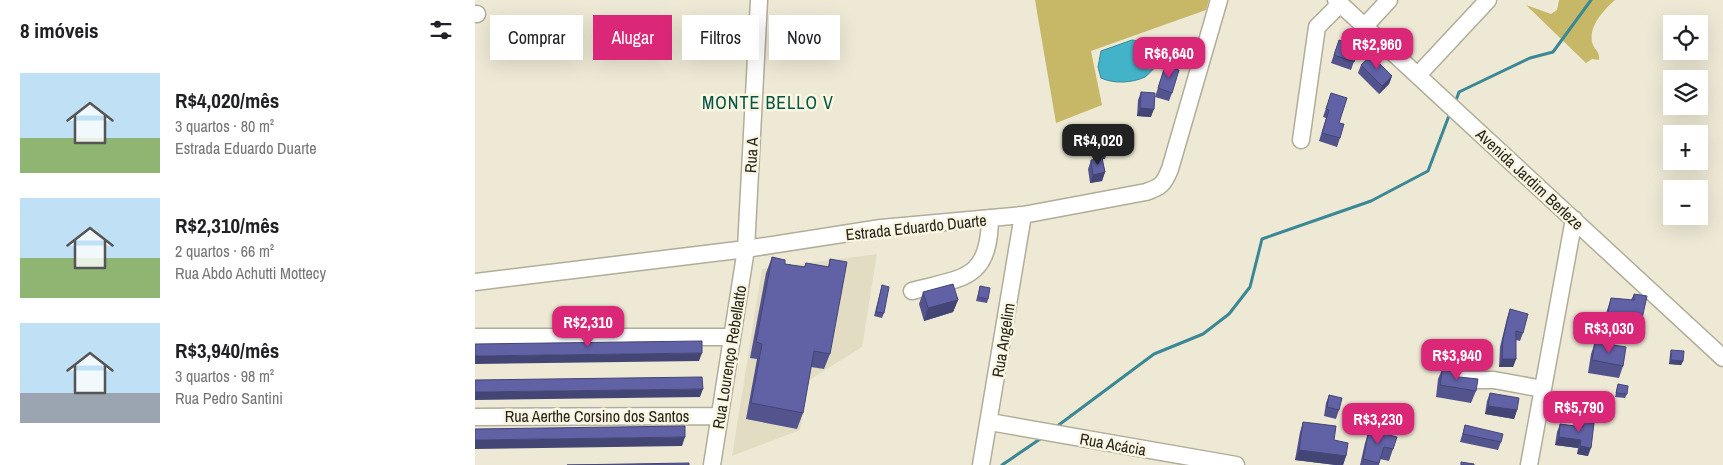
<!DOCTYPE html>
<html lang="pt">
<head>
<meta charset="utf-8">
<style>
  body { margin:0; font-family:"Archivo Narrow",sans-serif; background:#f2f2f2; color:#202124; height:100vh; display:flex; flex-direction:column; font-size:19px; white-space:nowrap }
  * { box-sizing:border-box; margin:0 }
  p { font-size:16px; color:#757577 }
  .icon { flex:none; width:28px; height:28px; fill:none; stroke:currentColor; stroke-width:2; stroke-linecap:round; stroke-linejoin:round }
  .map { position:relative; flex:1; overflow:hidden }
  .panel { display:flex; flex-direction:column; background:#fff; width:475px }
  .panel>* { flex:none }
  .guide { position:absolute; left:15px; top:15px; width:475px; height:45px; display:flex; gap:10px }
  .tools { position:absolute; left:1188px; top:15px; display:grid; gap:10px }
  .tools a { display:grid; place-items:center; width:45px; height:45px; border-radius:0px; background:#fff; box-shadow:0 5px 20px #0002; font-size:25px }
  .price { position:absolute; translate:-50% -42px; padding:0 11px; border-radius:10px; background:#db2777; color:#fff; font-size:16px; line-height:32px; filter:drop-shadow(0 1px 2px #0008) }
  .price::after { content:''; position:absolute; left:50%; top:30px; width:15px; height:11px; margin-left:-8px; background:inherit; clip-path:polygon(0 0,100% 0,50% 100%) }
  .price.current { background:#222; color:#fff }
  ul { padding:0; list-style:none }
  li { display:flex; align-items:center; gap:15px; height:125px; padding:0 20px }
  li span { display:grid; place-items:center; flex:none; width:140px; height:100px; border-radius:0px; color:#555 }
  li>.icon { margin-inline-start:auto }
  span .icon { width:60px; height:60px; fill:#fffc; stroke-width:1 }
  li b { font-size:21px }
  h2 { display:flex; justify-content:space-between; align-items:center; height:60px; padding:0 20px; font-size:21px }
  .tag { padding:0 18px; border-radius:0px; background:#fff; box-shadow:0 5px 20px #0002; font-size:18px; line-height:45px }
  .tag.current { background:#db2777; color:#fff }
  main { display:flex; flex:1; min-height:0 }
  .map>svg:first-child { display:block }
  .built { fill:#e2ddc2 }
  .green { fill:#c7b868 }
  .water { fill:#43b3c9; stroke:#3a8895 }
  .lines { fill:none; stroke-linecap:round; stroke-linejoin:round }
  .stream { stroke:#3a8895; stroke-width:3 }
  .minor-casing { stroke:#b1ad9a; stroke-width:19 }
  .minor { stroke:#fff; stroke-width:16 }
  .wall { fill:#53548e }
  .shaded-wall { fill:#434574 }
  .building { fill:#6062a5; stroke:#434574 }
  .labels { text-anchor:middle; stroke-width:5; stroke-linejoin:round; paint-order:stroke }
  .street-label { font-size:16px; fill:#26241d; stroke:#faf6e2 }
  .neighbourhood-label { font-size:18px; letter-spacing:1px; fill:#005642; stroke:#faf6e2 }
</style>
</head>
<body>
<main>
<section class="panel">
<h2>8 imóveis<svg class="icon" aria-label="filters" viewBox="0 0 24 24"><path d="M4 7h16M4 17h16"/><circle cx="9" cy="7" r="2"/><circle cx="15" cy="17" r="2"/></svg></h2>
<ul>
<li><span style="background:linear-gradient(#bfe0f5 65%,#8fb573 0)"><svg class="icon" aria-label="home" viewBox="0 0 24 24"><path d="M3 11l9-7 9 7M6 9v11h12V9"/></svg></span><div><b>R$4,020/mês</b><p>3 quartos · 80 m²</p><p>Estrada Eduardo Duarte</p></div></li>
<li><span style="background:linear-gradient(#bfe0f5 60%,#8fb573 0)"><svg class="icon" aria-label="home" viewBox="0 0 24 24"><path d="M3 11l9-7 9 7M6 9v11h12V9"/></svg></span><div><b>R$2,310/mês</b><p>2 quartos · 66 m²</p><p>Rua Abdo Achutti Mottecy</p></div></li>
<li><span style="background:linear-gradient(#bfe0f5 70%,#9aa5b1 0)"><svg class="icon" aria-label="home" viewBox="0 0 24 24"><path d="M3 11l9-7 9 7M6 9v11h12V9"/></svg></span><div><b>R$3,940/mês</b><p>3 quartos · 98 m²</p><p>Rua Pedro Santini</p></div></li>
</ul>
</section>
<div class="map">
<svg width="1248" height="465" viewBox="0 0 1248 465">
  <rect width="100%" height="100%" fill="#ede9d5"/>
  <!-- built -->
  <path class="built" d="M402,254L387,347L333,381L325,430L257,456L287,269Z"/>
  <!-- green -->
  <path class="green" d="M560,0H734L731,10L616,51L627,105L581,123Z
    M1084,0H1140C1129,10 1114,25 1117,42C1119,50 1125,51 1124,60L1117,59L1111,63L1051,5L1076,14L1082,10Z"/>
  <!-- water -->
  <path class="water" d="M657,40C673,42 682,49 682,66C678,69 674,74 670,77C657,83 639,84 626,78L623,67L626,51Z"/>
  <g class="lines">
    <!-- stream -->
    <path class="stream" d="M980,103L984,92L1055,58L1078,52L1116,0
      M581,427L679,354L728,334L754,314L775,287L787,239L896,201L953,171L975,113
      M527,465L568,437"/>
    <defs>
      <path id="minor" d="M861,0L1248,358
        M0,14H2
        M890,26L914,0
        M943,75L1013,0
        M826,140L842,27L865,4
        M0,282L271,249L406,228L548,215L671,192C686,187 689,184 695,169L744,0
        M437,291C488,277 514,281 515,218
        M0,337H257
        M984,380H1019L1068,389
        M0,417L244,416
        M515,422L761,465
        M237,465L271,249L284,0
        M506,465L548,215
        M1054,465L1099,219"/>
    </defs>
    <!-- minor casing -->
    <use href="#minor" class="minor-casing"/>
    <!-- minor -->
    <use href="#minor" class="minor"/>
  </g>
  <!-- wall -->
  <path class="wall" d="M864,40L884,47L876,70L856,63Z
    M886,65L917,76L914,84L904,94L883,73Z
    M690,66L697,93L694,101L680,97Z
    M666,92L676,117L662,116L663,100Z
    M856,93L864,123L865,138L862,147L844,141L851,118L848,117Z
    M619,147L631,154L630,159H627L630,172L627,181L615,183L613,169L616,160H619L617,151Z
    M297,257L310,264L329,267L331,263L353,267L355,259V354L349,369L336,367L328,413L322,429L271,419L282,359L275,358L291,273Z
    M407,285L409,313L407,318L399,316Z
    M505,286L513,299L512,303L501,301Z
    M448,292L483,300L478,312L449,321L444,304Z
    M1159,294L1165,328L1160,340L1134,336V326L1129,324L1132,310L1136,298L1156,300Z
    M1035,309L1048,333L1045,341L1041,340V359L1038,367H1024L1025,347L1032,318Z
    M1120,342L1148,366L1144,378L1113,373L1116,354Z
    M1196,350L1208,361L1206,365L1194,364L1195,354Z
    M968,367L1001,391L996,403L961,397L963,379Z
    M1143,384L1152,394L1150,398L1140,397Z
    M1015,393L1042,410L1039,419L1010,414L1012,401Z
    M854,395L864,410L861,419L849,416L851,403Z
    M828,422L871,456L868,465H861L820,460L825,432Z
    M1108,422L1113,456L1102,454L1103,448L1080,445L1082,432L1085,424L1107,427Z
    M990,425L1026,442L1023,450L985,442Z
    M894,430L918,449L914,461L905,459L904,465H885L890,443Z"/>
  <!-- shaded-wall -->
  <path class="shaded-wall" d="M917,76L914,84L904,94L907,86Z
    M665,108L679,109L676,117L662,116Z
    M631,154L630,159L619,160L620,156Z
    M630,172L627,181L615,183L618,175Z
    M483,300L478,312L449,321L453,308Z
    M227,353L224,361L0,364V356Z
    M1027,359H1041L1038,367H1024Z
    M1196,360L1208,361L1206,365L1194,364Z
    M228,389L225,397L0,400V392Z
    M1013,406L1042,410L1039,419L1010,414Z
    M210,437L207,446L0,449V440Z
    M1084,437L1106,440L1103,448L1080,445Z
    M1105,446L1116,448L1113,456L1102,454Z
    M824,450L871,456L868,465H861L820,460Z"/>
  <!-- building -->
  <path class="building" d="M864,40L884,47L879,62L859,55Z
    M896,55L917,76L907,86L886,65Z
    M690,66L704,70L697,93L683,88Z
    M666,92L680,93L679,109L665,108Z
    M856,93L872,98L864,123L869,124L865,138L847,133L854,110L851,109Z
    M630,146L631,154L620,156L619,147Z
    M627,158L630,172L618,175L616,160Z
    M297,257L310,260V264L330,267L331,263L354,267L355,259L372,262L355,354L339,351L328,413L276,403L287,344L281,342Z
    M478,284L483,300L453,308L448,292Z
    M407,285L414,287L409,313L401,312Z
    M505,286L515,288L513,299L503,297Z
    M1159,294L1172,296L1165,328L1139,323L1138,314L1133,312L1136,298L1159,300Z
    M1035,309L1053,314L1048,333L1041,331V359H1027L1028,339Z
    M227,341V353L0,356V344Z
    M1120,342L1151,347L1148,366L1117,360Z
    M1196,350L1209,351L1208,361L1196,360Z
    M968,367L979,370L978,374L984,377L1003,379L1001,391L965,385Z
    M227,377L228,389L0,392V380Z
    M1143,384L1153,386L1152,394L1141,393Z
    M1015,393L1044,398L1042,410L1013,406Z
    M854,395L867,398L864,410L852,407Z
    M828,422L861,426L859,440L873,443L871,456L824,450Z
    M1108,422L1119,423L1116,448L1105,446L1106,440L1084,437L1085,424L1108,427Z
    M990,425L1028,434L1026,442L988,434Z
    M210,426V437L0,440V429Z
    M894,430L922,437L918,449L909,447L904,463L888,459Z
    M986,462L999,464V465H986Z
    M214,463V465H92Z"/>
  <g class="labels">
    <!-- street labels -->
    <g class="street-label">
      <text transform="translate(276 155) rotate(-87)" y="6">Rua A</text>
      <text transform="translate(1055 179) rotate(43)" y="6">Avenida Jardim Berleze</text>
      <text transform="translate(441 227) rotate(-6)" y="6">Estrada Eduardo Duarte</text>
      <text transform="translate(528 340) rotate(-81)" y="6">Rua Angelim</text>
      <text transform="translate(254 357) rotate(-81)" y="6">Rua Lourenço Rebellatto</text>
      <text x="122" y="422">Rua Aerthe Corsino dos Santos</text>
      <text transform="translate(638 444) rotate(10)" y="6">Rua Acácia</text>
    </g>
    <!-- neighbourhood labels -->
    <g class="neighbourhood-label">
      <text x="293" y="109">MONTE BELLO V</text>
    </g>
  </g>
</svg>
<div class="tools">
<a><svg class="icon" aria-label="locate" viewBox="0 0 24 24"><circle cx="12" cy="12" r="6"/><path d="M12 2v4M12 18v4M2 12h4M18 12h4"/></svg></a>
<a><svg class="icon" aria-label="layers" viewBox="0 0 24 24"><path d="M12 4l9 5-9 5-9-5zM3 14l9 5 9-5"/></svg></a>
<a>+</a>
<a>−</a>
</div>
<b class="price" style="left:902px;top:70px">R$2,960</b>
<b class="price" style="left:694px;top:79px">R$6,640</b>
<b class="price current" style="left:623px;top:166px">R$4,020</b>
<b class="price" style="left:113px;top:348px">R$2,310</b>
<b class="price" style="left:1134px;top:354px">R$3,030</b>
<b class="price" style="left:982px;top:381px">R$3,940</b>
<b class="price" style="left:1104px;top:433px">R$5,790</b>
<b class="price" style="left:903px;top:445px">R$3,230</b>
<div class="guide">
<a class="tag">Comprar</a>
<a class="tag current">Alugar</a>
<a class="tag">Filtros</a>
<a class="tag">Novo</a>
</div>
</div>
</main>
</body>
</html>
